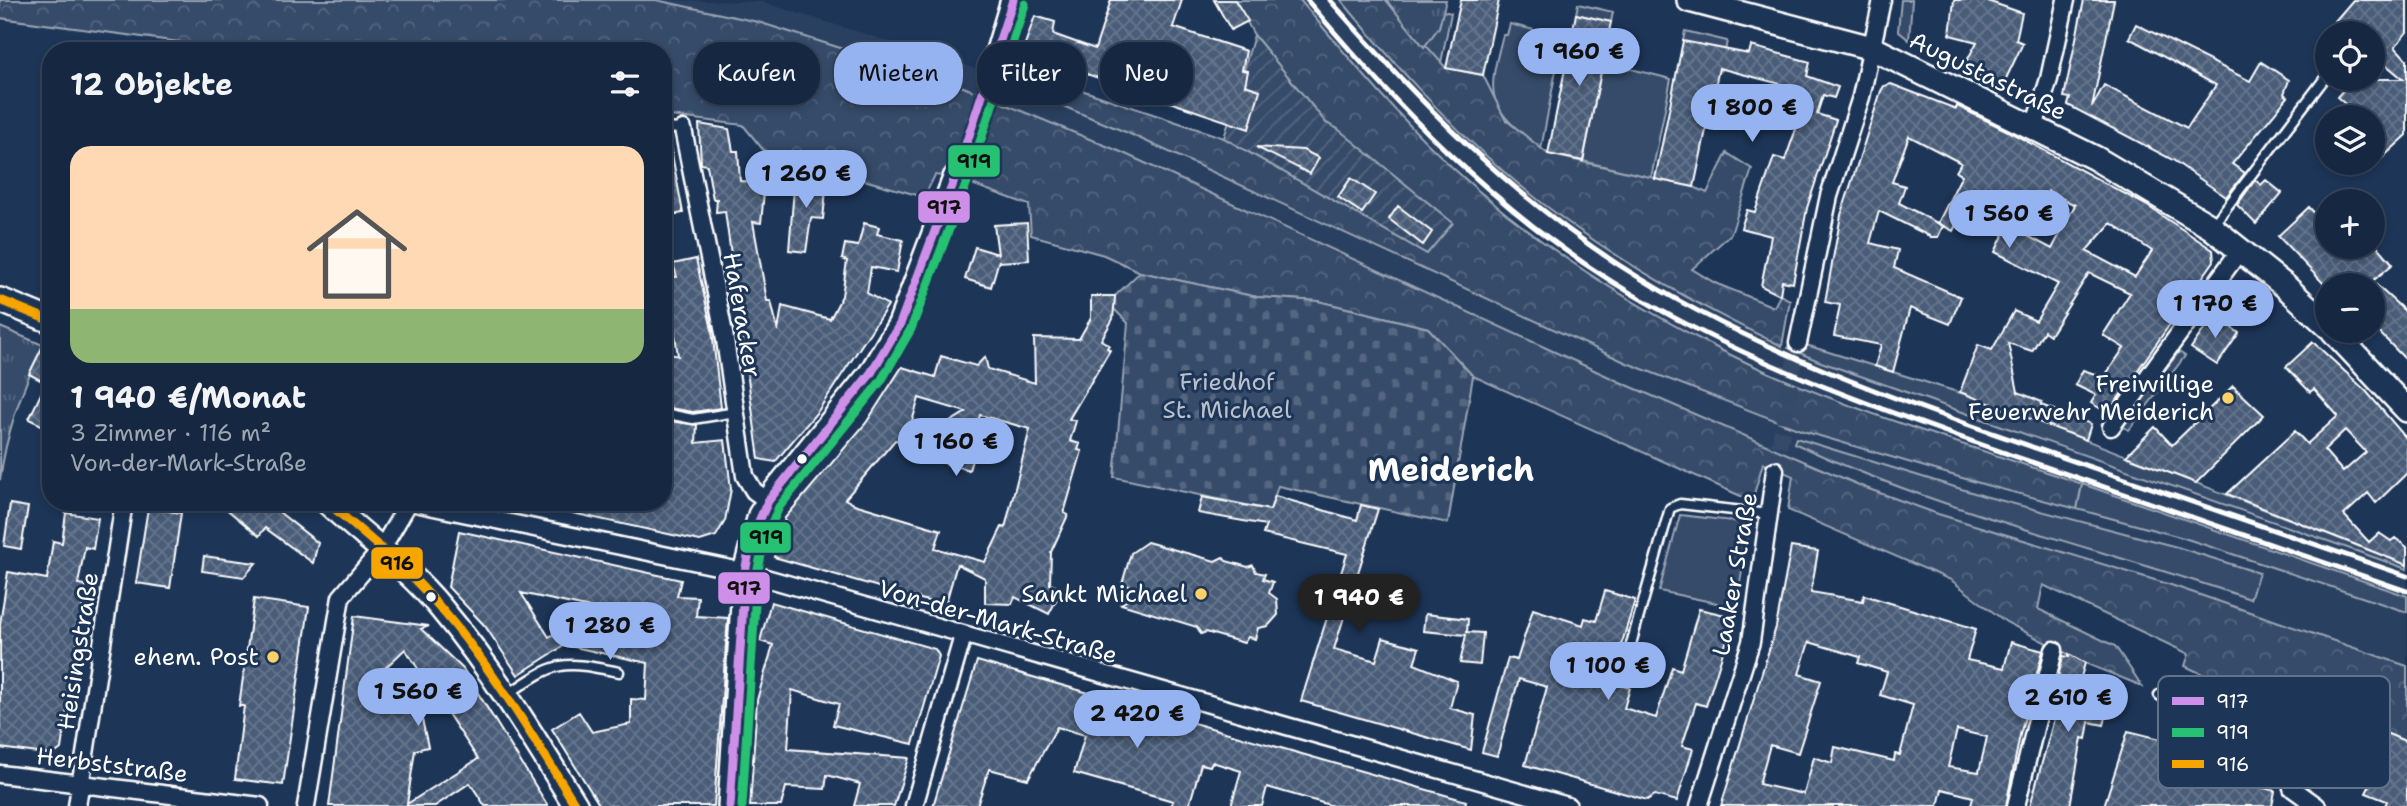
<!DOCTYPE html>
<html lang="de">
<head>
<meta charset="utf-8">
<style>
  body { margin:0; font-family:"Shantell Sans",sans-serif; background:#1f3048; color:#f1f3f6; height:100vh; display:flex; flex-direction:column; font-size:26px; white-space:nowrap }
  * { box-sizing:border-box; margin:0 }
  p { font-size:23px; color:#9ea6b1 }
  .icon { flex:none; width:38px; height:38px; fill:none; stroke:currentColor; stroke-width:2; stroke-linecap:round; stroke-linejoin:round }
  .map { position:relative; flex:1; overflow:hidden }
  .drawer { position:absolute; left:42px; top:42px; width:630px; height:469px; display:flex; flex-direction:column; background:#162841; border-radius:28px; box-shadow:0 4px 10px #0003,0 0 0 2px #35445a }
  .drawer>* { flex:none }
  .hud { position:absolute; left:693px; top:42px; width:665px; height:63px; display:flex; gap:14px }
  .tools { position:absolute; left:2315px; top:21px; display:grid; gap:14px }
  .tools a { display:grid; place-items:center; width:70px; height:70px; border-radius:50%; background:#162841; box-shadow:0 4px 10px #0003,0 0 0 2px #35445a; font-size:35px }
  .price { position:absolute; translate:-50% -60px; padding:0 16px; border-radius:24px; background:#95b2f1; color:#111; font-size:23px; line-height:46px; filter:drop-shadow(0 2px 4px #0008) }
  .price::after { content:''; position:absolute; left:50%; top:42px; width:21px; height:16px; margin-left:-10px; background:inherit; clip-path:polygon(0 0,100% 0,50% 100%) }
  .price.selected { background:#222; color:#fff }
  ul { padding:0; list-style:none }
  li { display:grid; align-content:center; gap:14px; height:371px; padding:0 28px }
  li+li { border-top:2px solid #35445a }
  li span { display:grid; place-items:center; height:217px; border-radius:21px; color:#555 }
  li>.icon { margin-inline-start:auto }
  span .icon { width:126px; height:126px; fill:#fffc; stroke-width:1 }
  li b { font-size:30px }
  h2 { display:flex; justify-content:space-between; align-items:center; height:84px; padding:0 28px; font-size:30px }
  .chip { padding:0 24px; border-radius:28px; background:#162841; box-shadow:0 4px 10px #0003,0 0 0 2px #35445a; font-size:24px; line-height:63px }
  .chip.selected { background:#95b2f1; color:#111 }
  .map>svg:first-child { display:block }
  .built { fill:#2a4161 }
  .grass { fill:#364b69; stroke:#9aa5b4; stroke-width:2 }
  .forest { fill:url(#forest-crowns); stroke:#9aa5b4; stroke-width:2 }
  .cemetery { fill:url(#cemetery-stones); stroke:#9aa5b4; stroke-width:2 }
  .park { fill:url(#park-tufts); stroke:#9aa5b4; stroke-width:2 }
  .garden { fill:url(#garden-furrows); stroke:#9aa5b4; stroke-width:2 }
  .building { fill:url(#building-cross-hatch); stroke:#fff; stroke-width:2; fill-rule:evenodd }
  .lines { fill:none; stroke-linecap:round; stroke-linejoin:round }
  .street-tunnel { stroke:#344968; stroke-width:16; stroke-dasharray:16 8; stroke-linecap:butt }
  .secondary-tunnel { stroke:#344968; stroke-width:23; stroke-dasharray:23 11; stroke-linecap:butt }
  .lane-casing { stroke:#fff; stroke-width:13 }
  .street-casing { stroke:#fff; stroke-width:21 }
  .secondary-casing { stroke:#fff; stroke-width:28 }
  .lane { stroke:#1d3557; stroke-width:8 }
  .street { stroke:#1d3557; stroke-width:16 }
  .secondary { stroke:#1d3557; stroke-width:23 }
  .rail { stroke:#fff; stroke-width:5 }
  .bus-1-casing { stroke:#1d3557; stroke-width:14 }
  .bus-2-casing { stroke:#1d3557; stroke-width:14 }
  .bus-3-casing { stroke:#1d3557; stroke-width:14 }
  .bus-1 { stroke:#ce8fe9; stroke-width:9 }
  .bus-2 { stroke:#26c172; stroke-width:9 }
  .bus-3 { stroke:#f7a600; stroke-width:9 }
  .poi-dot { fill:#ffd166; stroke:#1d3557; stroke-width:2.5 }
  .bus-dot { fill:#fff; stroke:#1d3557; stroke-width:2.5 }
  .labels { text-anchor:middle; stroke-width:6; stroke-linejoin:round; paint-order:stroke }
  .street-label { font-size:24px; fill:#fff; stroke:#1d3557 }
  .park-label { font-size:24px; fill:#b9c0ca; stroke:#1d3557 }
  .poi-label { font-size:24px; fill:#fff; stroke:#1d3557; text-anchor:end }
  .district-label { font-size:32px; font-weight:bold; fill:#fff; stroke:#1d3557 }
  .key { fill:#1d3557; stroke:#617289; stroke-width:2 }
  .key-label { font-size:19px; fill:#fff }
  .line-badge { stroke:#1d3557; stroke-width:2.5 }
  .pale-badge-label { font-size:19px; text-anchor:middle; font-weight:bold; fill:#111 }
</style>
</head>
<body>
<div class="map">
<svg width="2407" height="806" viewBox="0 0 2407 806">
  <defs>
    <pattern id="forest-crowns" width="20" height="18" patternUnits="userSpaceOnUse" patternTransform="scale(1.75)"><rect width="20" height="18" fill="#364b69"/><path d="M2 6a3 3 0 1 1 6 0M12 15a3 3 0 1 1 6 0" fill="none" stroke="#546680"/></pattern>
    <pattern id="cemetery-stones" width="16" height="16" patternUnits="userSpaceOnUse" patternTransform="scale(1.75)"><rect width="16" height="16" fill="#364b69"/><path d="M2 7V4a2 2 0 0 1 4 0v3zM10 15v-3a2 2 0 0 1 4 0v3z" fill="#546680"/></pattern>
    <pattern id="park-tufts" width="24" height="20" patternUnits="userSpaceOnUse" patternTransform="scale(1.75)"><rect width="24" height="20" fill="#364b69"/><path d="M3 7l-1-3M5 7V3M7 7l1-3M15 17l-1-3M17 17v-4M19 17l1-3" fill="none" stroke="#546680"/></pattern>
    <pattern id="garden-furrows" width="10" height="10" patternUnits="userSpaceOnUse" patternTransform="scale(1.75)"><rect width="10" height="10" fill="#364b69"/><path d="M-1 1l2-2M0 10L10 0M9 11l2-2" fill="none" stroke="#546680"/></pattern>
    <pattern id="building-cross-hatch" width="8" height="8" patternUnits="userSpaceOnUse" patternTransform="scale(1.75)"><rect width="8" height="8" fill="#4a5d79"/><path d="M0 0l8 8M0 8l8-8" fill="none" stroke="#65758d"/></pattern>
  </defs>
  <rect width="100%" height="100%" fill="#1d3557"/>
  <filter id="ink" filterUnits="userSpaceOnUse"><feTurbulence type="fractalNoise" baseFrequency=".0143" numOctaves="2"/><feDisplacementMap in="SourceGraphic" scale="14" xChannelSelector="R" yChannelSelector="G"/><feConvolveMatrix kernelMatrix="1 2 1 2 8 2 1 2 1" color-interpolation-filters="sRGB"/></filter>
  <g filter="url(#ink)">
    <!-- built -->
    <path class="built" d="M656,0L762,2L968,66L1128,133L1554,331L1762,416L1900,461L2184,538L2407,612V666L2168,584L1938,514L1866,488L1620,382L1121,152L962,86L758,22Z
      M1300,0H1341L1387,56L1782,346L1996,425L2407,569V596L1813,390L1717,348L1607,284L1488,197L1428,144L1366,79Z"/>
    <!-- grass -->
    <path class="grass" d="M1901,0H1912L1909,40L1898,31Z
      M1578,4L1613,12L1611,22L1576,14Z
      M1443,11L1451,13L1441,63L1424,47L1439,27Z
      M1510,24L1558,36L1555,47L1560,49L1541,149C1488,106 1485,101 1503,35H1507Z
      M1685,31L1727,41L1721,71L1683,41Z
      M1603,62L1671,79L1651,178L1583,161Z
      M1790,340L1983,400L2407,565V569L1821,362L1788,348Z
      M2179,352L2185,356L2129,430L2122,426Z
      M1796,438L1984,496L2177,547L2259,573L2250,599C2097,547 1940,512 1794,443Z
      M2082,484L2407,596V612L2184,538L2077,509Z
      M1680,515L1750,523L1736,607L1659,591Z"/>
    <!-- forest -->
    <path class="forest" d="M0,0H656L758,22L961,86L1121,152L1620,382L1866,488L1938,514L2168,584L2407,666V742L2355,720L2351,730L2252,682L2215,680L2185,666L2189,654L2043,585L2038,609L2115,646L2142,686L2085,663L2006,622L1951,580L1788,510L1793,476L1763,463L1752,501L1473,376L1428,328L1318,301L1257,297L1140,272L1104,255L1031,235L1029,205L955,178L935,175L924,197L765,152L743,125L663,115V51H247L0,18Z
      M1235,0H1300C1341,49 1382,98 1427,143C1509,225 1612,294 1715,347C1827,405 1963,443 2082,484L2077,509L1986,485L1803,431L1627,363L1128,133L990,76L995,61L1224,138L1427,254L1338,129L1326,123L1254,35Z
      M1341,0H1386L1446,68L1483,75L1505,119L1548,154L1694,187L1707,193L1727,153L1752,169L1731,234L1692,269L1715,283L1774,307L1780,295L1790,300L1782,346C1683,299 1585,243 1502,170C1443,119 1391,60 1341,0Z"/>
    <!-- cemetery -->
    <path class="cemetery" d="M1140,272L1257,297L1318,301L1428,328L1473,376L1448,523L1278,486L1270,510L1114,477L1128,323L1114,309L1115,296Z"/>
    <!-- park -->
    <path class="park" d="M1386,0H1446L1439,27L1424,47Z
      M0,327L43,345C23,386 6,434 0,480Z"/>
    <!-- garden -->
    <path class="garden" d="M1254,35L1326,123L1338,129L1453,223L1427,254L1224,138Z"/>
    <!-- building -->
    <path class="building" d="M1111,0H1182L1173,27L1246,51L1242,70L1248,71L1245,85L1260,90L1249,129L1060,65L1061,63L1023,50L1035,16L1055,22L1053,34L1095,49Z
      M1214,0H1235L1248,21L1231,30Z
      M1461,0H1499L1483,75L1446,68Z
      M1954,0H1985L2022,13L2016,40L2023,43L2001,89L1963,68L1977,42L1950,35Z
      M2084,0H2114L2092,107L2104,85L2187,128L2216,85L2129,38L2136,24L2250,81L2261,62L2289,80L2284,94L2288,97L2232,164L2245,173L2226,197L2173,160L2068,105L2070,98L2064,97Z
      M2353,0H2407V32L2395,47L2407,60V135L2382,158L2373,149V117H2346L2352,110L2337,97L2353,79H2403L2373,54V33H2349L2335,21Z
      M1576,14L1611,22L1583,161L1548,154Z
      M1683,41L1749,54L1751,46L1810,62L1807,76L1838,87L1834,98L1823,95L1817,114L1836,120L1807,208L1793,283L1782,281L1780,295L1761,286L1771,236L1741,228L1747,210L1755,212L1774,157L1785,160L1803,109L1797,106L1803,90L1719,68L1694,187L1655,179Z
      M1891,84L1956,109L1957,106L2006,130L2146,205L2213,250L2214,261L2108,413L2091,403L2096,395L2075,385L2083,370L2104,377L2124,348L2103,335L2130,293L2089,273L2050,335L2044,331L2032,351L2008,343L2018,392L2042,402L2041,405L2091,424L2086,440L1960,392L1978,345L1992,350L2014,311L2036,321L2058,284L1995,252L2014,213L1972,194L1953,231L1938,223L1962,175L1956,172L1961,163L1909,136L1892,182L1905,186L1899,203L1943,226L1938,237H1931L1879,211L1870,243L1898,250L1894,268L1961,297L1950,324L1910,308L1893,372L1875,366L1881,345L1834,336L1840,305L1825,302L1841,215L1881,91L1884,86ZM2048,191L2075,205L2052,249L2026,235ZM2111,223L2152,251L2135,277L2086,251Z
      M699,124L729,129L733,151H738L740,181L755,182V191L764,192L761,223L753,222L767,301H771L778,331L782,306L830,319L842,296L847,261L842,259L845,244L858,246L864,223L879,227L877,234L903,240L897,272L871,267L867,293L888,305L818,411L775,462L759,459L725,211L716,212L717,199H713L707,165L701,164Z
      M1256,147L1303,150L1319,158L1310,174Z
      M671,149L683,213L663,217V150Z
      M795,176L827,180L823,219L811,218L806,252L789,250Z
      M1351,178L1375,194L1362,213L1338,197Z
      M2255,180L2261,185L2266,180L2282,193L2256,224L2237,205Z
      M1398,206L1432,232L1423,245L1389,219Z
      M2309,207L2328,228V247H2373L2375,243L2393,264L2368,285H2325L2278,236Z
      M1027,223L1029,260L999,262V260L991,287L965,279L975,247L998,254L994,225Z
      M696,259L712,330L721,408L693,412L663,407V352L678,356L673,320L670,309L663,307V276L677,277L673,264Z
      M2373,282L2407,313V361L2373,326Z
      M1091,296H1115L1113,319L1101,340L1109,345L1107,348L1110,350L1069,419L1076,421L1070,441L1080,444L1078,450L1082,451L1064,513L1068,515L1051,552L1050,584L1062,589L1049,614L1015,597L1012,604L985,603V578L957,564L945,606L774,557L785,518L866,423L902,367L935,377L941,356L976,366L985,357L988,369L1035,383L1034,338L1079,339L1091,318ZM919,398L966,412L915,444L934,450L931,459L969,470L976,447L971,446L980,415L1030,429L1005,528L1002,527L985,562L935,548L941,530L854,504L845,499L895,440L906,442Z
      M2214,315L2239,333L2217,365L2191,348Z
      M49,334L51,419L47,428L29,419L46,383L29,374Z
      M2313,342L2366,391L2407,439V473L2376,503L2368,493L2344,515L2369,542L2379,533L2391,541L2395,538L2407,547V565L2227,494L2295,431L2307,444L2338,416L2314,389L2310,392L2286,367ZM2345,430L2366,452L2343,472L2324,450Z
      M2233,386L2264,415L2196,483L2126,456L2155,427L2172,445Z
      M663,420L697,425L696,443L725,440L731,489L725,521L716,536L700,541L554,509V502H663Z
      M1275,496L1357,520L1361,505L1378,509L1334,649L1376,661L1383,638L1419,648L1414,664L1457,681L1450,708L1475,715L1471,750L1301,701L1347,554L1263,534L1266,525L1198,513L1202,497L1270,510Z
      M218,502H286L279,512L318,543L313,563L265,528L259,536Z
      M10,504L28,507L21,549L4,546Z
      M148,508L181,513L170,588L136,583Z
      M66,513L98,518L93,549L85,547L78,584L86,585L61,749L53,755L0,748V624L8,572L47,579L53,541L62,543Z
      M459,531L681,580L677,596L698,597L696,616L728,618L714,806H600L552,729L579,712L592,732L631,724V699L646,700L648,663L565,645L518,675L485,626L448,587ZM521,593L595,609L549,637Z
      M1147,542L1215,561L1223,557L1226,561L1248,567L1253,565L1256,572L1265,574L1263,579L1273,582L1269,593L1277,599L1278,615L1268,626L1258,628L1255,639L1248,637L1244,643L1206,632L1201,634L1197,627L1121,604L1144,590L1122,584L1131,553Z
      M1791,547L1818,551L1811,592L1863,601L1864,595L1976,629L1967,660L2004,668L2011,642L2043,651L2020,735L2006,806H1971L1973,797L1942,789L1938,806H1721L1776,627ZM1809,642L1860,657L1858,663L1887,672L1880,695L1913,705L1900,755L1895,754L1894,761L1835,747L1832,763L1814,757L1804,794L1759,784L1770,745L1798,753L1821,681L1799,674ZM1957,730L1987,737L1979,772L1948,767Z
      M204,556L225,559L256,563L244,577L202,571Z
      M1605,591L1635,600L1610,682L1630,688L1624,708L1656,718L1672,667L1681,670L1699,609L1734,617L1706,706L1696,703L1682,746L1693,749L1677,801L1655,795L1647,800L1525,765L1547,687L1519,679L1497,756L1482,752L1508,658L1517,660L1533,609L1583,625L1585,618L1596,621Z
      M254,599L309,607L283,785L235,779L244,706H239Z
      M771,602L935,649L939,656L913,744L833,725L839,704L792,690L788,749L909,758L894,806H854L860,784L827,775L825,789L786,787L781,806H750L757,700L773,645L760,641Z
      M1425,614L1468,619L1467,632L1483,633L1480,665L1460,663L1466,635L1423,631Z
      M354,616L429,626L421,629L463,669L548,806H485L470,783L435,806H329ZM405,649L478,759L407,804L415,750L428,747L417,696L401,706L378,702L383,670Z
      M2069,654L2085,663L2079,684L2089,687L2088,690L2112,696L2104,725L2089,722L2086,739L2082,738L2070,806H2030L2059,701L2053,699L2063,656L2069,657Z
      M977,661L1466,801L1465,806H1333L1267,787L1262,806H1231L1241,771L1212,762L1210,766L1201,764L1189,806H1171L1173,801L1074,773L1085,735L1057,727L1028,779L989,769L977,806H933Z
      M2247,682L2281,696L2276,706L2316,724L2321,714L2351,729L2355,720L2407,742V806H2385L2387,801L2366,793L2385,755L2360,746L2340,747L2328,774L2299,773L2300,759L2272,748L2270,751L2231,728L2233,723L2218,717L2225,700L2237,705Z
      M2128,731L2189,746L2184,766L2275,791L2272,806H2104Z"/>
    <g class="lines">
      <!-- street-tunnel -->
      <path class="street-tunnel" d="M1775,470L1798,343"/>
      <!-- secondary-tunnel -->
      <path class="secondary-tunnel" d="M955,178L995,61"/>
      <defs>
        <path id="lane" d="M663,128L683,129
          M2213,225L2328,74
          M663,413L693,419L736,412
          M1631,644L1670,508L1680,504L1769,514
          M507,695C556,661 560,660 619,672
          M2159,695L2284,766L2292,788"/>
        <path id="street" d="M2034,127L2049,79L2066,0
          M683,129L724,333L745,476L754,491L768,501
          M1798,343L1829,196L1861,97L1882,0
          M2111,427L2241,249
          M410,502L745,572L1568,806
          M0,774L260,806
          M2292,788L2317,806
          M77,806L124,502
          M306,806L341,597L381,550L409,502
          M914,806L963,636
          M1699,806L1751,642L1775,470
          M2016,806L2054,650"/>
        <path id="secondary" d="M1689,0L1872,48L2095,158L2211,227L2285,286L2328,326
          M995,61L1013,0
          M0,300L51,321
          M2333,331L2407,410
          M327,502C365,537 408,568 441,608C492,669 534,738 576,806
          M730,806L745,572L760,515L776,490L871,373L900,324L955,178"/>
      </defs>
      <!-- lane casing -->
      <use href="#lane" class="lane-casing"/>
      <!-- street casing -->
      <use href="#street" class="street-casing"/>
      <!-- secondary casing -->
      <use href="#secondary" class="secondary-casing"/>
      <!-- lane -->
      <use href="#lane" class="lane"/>
      <!-- street -->
      <use href="#street" class="street"/>
      <!-- secondary -->
      <use href="#secondary" class="secondary"/>
      <!-- rail -->
      <path class="rail" d="M1307,0C1395,105 1493,207 1611,281C1735,359 1871,406 2008,454C2141,500 2274,546 2407,591
        M1330,0C1416,99 1508,193 1619,265C1751,350 1899,401 2047,452C2167,494 2287,535 2407,576"/>
      <defs>
        <path id="bus-1" d="M730,806L745,572L752,537L768,501L871,373L900,324L955,178L1013,0"/>
        <path id="bus-2" d="M742,806L757,574L764,541L779,507L881,381L911,329L967,182L1025,4"/>
        <path id="bus-3" d="M0,300L51,321
          M327,502C362,533 399,561 430,596C487,659 531,734 576,806"/>
      </defs>
      <!-- bus-1 casing -->
      <use href="#bus-1" class="bus-1-casing"/>
      <!-- bus-2 casing -->
      <use href="#bus-2" class="bus-2-casing"/>
      <!-- bus-3 casing -->
      <use href="#bus-3" class="bus-3-casing"/>
      <!-- bus-1 -->
      <use href="#bus-1" class="bus-1"/>
      <!-- bus-2 -->
      <use href="#bus-2" class="bus-2"/>
      <!-- bus-3 -->
      <use href="#bus-3" class="bus-3"/>
    </g>
  </g>
  <!-- markers -->
  <g class="poi-dot">
    <circle cx="2228" cy="398" r="7"/>
    <circle cx="1201" cy="594" r="7"/>
    <circle cx="273" cy="657" r="7"/>
  </g>
  <g class="bus-dot">
    <circle cx="802" cy="459" r="6"/>
    <circle cx="431" cy="597" r="6"/>
  </g>
  <g class="labels">
    <!-- street labels -->
    <g class="street-label">
      <text transform="translate(1988 76) rotate(26)" y="8">Augustastraße</text>
      <text transform="translate(742 315) rotate(80)" y="8">Haferacker</text>
      <text transform="translate(1735 574) rotate(-80)" y="8">Laaker Straße</text>
      <text transform="translate(998 622) rotate(16)" y="8">Von-der-Mark-Straße</text>
      <text transform="translate(78 651) rotate(-81)" y="8">Heisingstraße</text>
      <text transform="translate(112 765) rotate(7)" y="8">Herbststraße</text>
    </g>
    <!-- park labels -->
    <g class="park-label">
      <text x="1227" y="390">Friedhof<tspan x="1227" dy="28">St. Michael</tspan></text>
    </g>
    <!-- poi labels -->
    <g class="poi-label">
      <text x="2214" y="392">Freiwillige<tspan x="2214" dy="28">Feuerwehr Meiderich</tspan></text>
      <text x="1187" y="602">Sankt Michael</text>
      <text x="259" y="665">ehem. Post</text>
    </g>
    <!-- district labels -->
    <g class="district-label">
      <text x="1451" y="481">Meiderich</text>
    </g>
  </g>
  <!-- legend -->
  <rect x="2158" y="676" width="232" height="112" rx="10" class="key"/>
  <rect x="2172" y="697" width="32" height="8" fill="#ce8fe9"/>
  <rect x="2172" y="728" width="32" height="9" fill="#26c172"/>
  <rect x="2172" y="760" width="32" height="8" fill="#f7a600"/>
  <g class="key-label">
    <text x="2216" y="708">917</text>
    <text x="2216" y="739">919</text>
    <text x="2216" y="771">916</text>
  </g>
  <g class="line-badge">
    <rect x="947" y="144" width="54" height="34" rx="7" fill="#26c172"/>
    <rect x="917" y="190" width="54" height="34" rx="7" fill="#ce8fe9"/>
    <rect x="739" y="521" width="53" height="33" rx="7" fill="#26c172"/>
    <rect x="370" y="546" width="54" height="34" rx="7" fill="#f7a600"/>
    <rect x="717" y="571" width="54" height="34" rx="7" fill="#ce8fe9"/>
  </g>
  <g class="pale-badge-label">
    <text x="974" y="168">919</text>
    <text x="944" y="214">917</text>
    <text x="766" y="544">919</text>
    <text x="397" y="570">916</text>
    <text x="744" y="595">917</text>
  </g>
</svg>
<div class="tools">
<a><svg class="icon" aria-label="locate" viewBox="0 0 24 24"><circle cx="12" cy="12" r="6"/><path d="M12 2v4M12 18v4M2 12h4M18 12h4"/></svg></a>
<a><svg class="icon" aria-label="layers" viewBox="0 0 24 24"><path d="M12 4l9 5-9 5-9-5zM3 14l9 5 9-5"/></svg></a>
<a>+</a>
<a>−</a>
</div>
<b class="price" style="left:1579px;top:88px">1 960 €</b>
<b class="price" style="left:1752px;top:144px">1 800 €</b>
<b class="price" style="left:806px;top:210px">1 260 €</b>
<b class="price" style="left:2009px;top:250px">1 560 €</b>
<b class="price" style="left:2215px;top:340px">1 170 €</b>
<b class="price" style="left:956px;top:478px">1 160 €</b>
<b class="price selected" style="left:1359px;top:634px">1 940 €</b>
<b class="price" style="left:610px;top:662px">1 280 €</b>
<b class="price" style="left:1608px;top:702px">1 100 €</b>
<b class="price" style="left:418px;top:728px">1 560 €</b>
<b class="price" style="left:2068px;top:734px">2 610 €</b>
<b class="price" style="left:1137px;top:750px">2 420 €</b>
<div class="hud">
<a class="chip">Kaufen</a>
<a class="chip selected">Mieten</a>
<a class="chip">Filter</a>
<a class="chip">Neu</a>
</div>
<section class="drawer">
<h2>12 Objekte<svg class="icon" aria-label="filters" viewBox="0 0 24 24"><path d="M4 7h16M4 17h16"/><circle cx="9" cy="7" r="2"/><circle cx="15" cy="17" r="2"/></svg></h2>
<ul>
<li><span style="background:linear-gradient(#ffd9b3 75%,#8fb573 0)"><svg class="icon" aria-label="home" viewBox="0 0 24 24"><path d="M3 11l9-7 9 7M6 9v11h12V9"/></svg></span><div><b>1 940 €/Monat</b><p>3 Zimmer · 116 m²</p><p>Von-der-Mark-Straße</p></div></li>
</ul>
</section>
</div>
</body>
</html>
